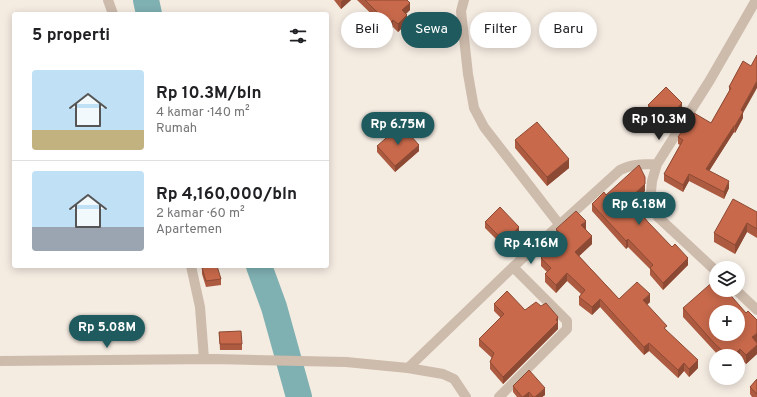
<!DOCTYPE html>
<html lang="id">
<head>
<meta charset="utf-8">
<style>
  body { margin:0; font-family:Overpass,sans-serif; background:#f2f2f2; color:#202124; height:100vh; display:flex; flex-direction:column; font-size:15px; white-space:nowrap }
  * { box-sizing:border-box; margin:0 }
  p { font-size:13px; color:#757577 }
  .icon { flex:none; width:22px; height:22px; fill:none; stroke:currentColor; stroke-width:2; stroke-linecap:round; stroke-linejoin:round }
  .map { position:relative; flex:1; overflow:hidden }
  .sheet { position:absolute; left:12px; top:12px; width:317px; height:256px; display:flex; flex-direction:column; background:#fff; border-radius:4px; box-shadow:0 2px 10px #0003 }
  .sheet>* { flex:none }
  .hud { position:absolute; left:341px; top:12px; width:356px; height:36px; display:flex; gap:8px }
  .controls { position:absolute; left:709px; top:261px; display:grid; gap:8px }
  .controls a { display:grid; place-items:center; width:36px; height:36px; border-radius:50%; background:#fff; box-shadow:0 2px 10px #0003; font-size:20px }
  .price { position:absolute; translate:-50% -34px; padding:0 9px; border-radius:14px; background:#1f5a5e; color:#fff; font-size:13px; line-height:26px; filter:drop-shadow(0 1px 2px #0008) }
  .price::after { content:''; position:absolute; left:50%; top:24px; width:12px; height:9px; margin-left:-6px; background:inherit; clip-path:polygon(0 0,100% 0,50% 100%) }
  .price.selected { background:#222; color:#fff }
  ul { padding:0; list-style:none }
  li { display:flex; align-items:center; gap:12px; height:100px; padding:0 20px }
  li+li { border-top:1px solid #e0e0e0 }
  li span { display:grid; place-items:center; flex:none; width:112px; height:80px; border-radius:4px; color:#555 }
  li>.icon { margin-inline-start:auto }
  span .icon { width:48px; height:48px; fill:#fffc; stroke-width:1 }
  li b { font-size:17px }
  h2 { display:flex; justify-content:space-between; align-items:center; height:48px; padding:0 20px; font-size:17px }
  .chip { padding:0 14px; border-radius:18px; background:#fff; box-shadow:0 2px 10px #0003; font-size:14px; line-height:36px }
  .chip.selected { background:#1f5a5e; color:#fff }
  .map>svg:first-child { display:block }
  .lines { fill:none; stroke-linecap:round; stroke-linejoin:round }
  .river { stroke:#7fb0b2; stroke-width:26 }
  .street { stroke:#cdbbac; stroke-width:10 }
  .wall { fill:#ac5a40 }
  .shaded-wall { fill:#8c4a34 }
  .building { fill:#c8694b; stroke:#8c4a34; fill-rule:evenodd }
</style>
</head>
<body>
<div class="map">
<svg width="757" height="397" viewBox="0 0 757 397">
  <rect width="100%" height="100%" fill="#f4ebe1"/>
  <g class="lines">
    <!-- river -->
    <path class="river" d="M146,0L149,14
      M259,266L274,307L299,397"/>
    <!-- street -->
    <path class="street" d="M108,0L113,14
      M464,0L461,11L468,74L474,108L484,127L559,224
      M191,266L200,307L204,359
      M716,271L658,217L652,206L651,192L652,181L657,164L710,80L756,0
      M736,290L757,310
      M0,361L214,359L346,362L408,368L443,374L454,379L466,397
      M408,368L513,267L620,170C632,164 643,164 657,164
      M499,397L567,329V321L513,267"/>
  </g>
  <!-- wall -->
  <path class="wall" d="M334,0H351L341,9Z
    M357,0H407L410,10L406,14L407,23L398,32L393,27L389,31Z
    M743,61V118L735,133L734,132L709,171L729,188L724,199L689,181L683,192L664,181V174L680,145L678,144V137L711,123L729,91V87Z
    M648,105L682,109L665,127L648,111Z
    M515,140L569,168L547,186L515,148Z
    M377,146L419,151L395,172L377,152Z
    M645,185V191L632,203L648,222L688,265L663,290L650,275V269L628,247L626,249L592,211V204Z
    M757,212V238L747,232L735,254L714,242V233Z
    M485,222L519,233L504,247L485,228Z
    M556,229H586L592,244L579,256L619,299L650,302L647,305L667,331L698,368L689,377L684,371L678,378L649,351L644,355L600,307L592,315L579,305V297L581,294L567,281L556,293L545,282V274L547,272L541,266V258L559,240L556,237Z
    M202,268L221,279V285L206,287L202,274Z
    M494,304L525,310L541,306L558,317V329L503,384L490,369V362L492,358L479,346V339L501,318L494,311Z
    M683,308L756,342L757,343V354L746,364L738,356H719L683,317Z
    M219,332L242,344V350H220Z
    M757,379V397H752L750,394V387Z
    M513,386L545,395L542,397H517L513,392Z"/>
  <!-- shaded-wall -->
  <path class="shaded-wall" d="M343,0H351L341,9V2Z
    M410,3V10L402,17V10Z
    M407,15V23L398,32V24Z
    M393,20V27L389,31V24Z
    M757,81V88L743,113V118L735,133V126L741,110Z
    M682,103V109L665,127V121Z
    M734,126V132L706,176V169Z
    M419,145V151L395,172V166Z
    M569,159V168L547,186V177Z
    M689,174V181L683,192V185Z
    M645,177V191L629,206V199Z
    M729,181V188L724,199V192Z
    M586,221V229L581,233V225Z
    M747,223V232L735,254V245Z
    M519,227V233L504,247V241Z
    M592,236V244L575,260V252Z
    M628,239V247L626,249V241Z
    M688,258V265L663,290V283Z
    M567,273V281L556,293V285Z
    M650,294V302L643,308V300Z
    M600,299V307L592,315V307Z
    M558,317V329L503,384V377Z
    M757,333V342L752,346V337Z
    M649,343V351L644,355V347Z
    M757,345V354L746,364V355Z
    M740,349V358L738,360V356H733Z
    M698,360V368L689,377V369Z
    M684,363V371L678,378V370Z
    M545,388V395L542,397H535Z
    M529,392V397H523Z"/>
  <!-- building -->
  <path class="building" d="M365,0H407L410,3L402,10L407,15L398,24L393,20L389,24Z
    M757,55V81L741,110L743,112L735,126H734L706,169L729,181L724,192L689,174L683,185L664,174L683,140L678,137L694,113L711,123L731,88L729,87L743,61L751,66Z
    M666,87L682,103L665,121L648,105Z
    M537,122L569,159L547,177L515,140Z
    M401,125L419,145L395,166L377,146Z
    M639,165L645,177V184L629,199L648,222L672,247L675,244L688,258L663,283L650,268L653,265L628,239L626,241L592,204L604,192L606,195Z
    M733,199L757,212V229L747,223L735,245L714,233Z
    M500,207L519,227L504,241L485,222Z
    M576,211L586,221L581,225L592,236L575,252L619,299L637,282L650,294L643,300L667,326L664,328L698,360L689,369L684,363L678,370L649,343L644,347L600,299L592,307L579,297L585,290L567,273L556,285L545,274L551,268L541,258L563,236L556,229Z
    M209,266H217L221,279L206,281L202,268Z
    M716,279V290H726L746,313L748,311L757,320V333L752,337L757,343V345L746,355L740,349L733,356H728L714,343L683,308ZM716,312H738V334H716Z
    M507,291L525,310L536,302L541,306L546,303L558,317L556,320L558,322L503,377L490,362L494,353L479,339L504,314L494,304Z
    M241,331L242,344H220L219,332Z
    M529,370L545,388L535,397H533L529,392L523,397H522L513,386Z
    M757,379V394L750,387Z"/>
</svg>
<div class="controls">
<a><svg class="icon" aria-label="layers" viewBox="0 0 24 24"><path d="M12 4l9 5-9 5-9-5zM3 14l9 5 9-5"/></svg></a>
<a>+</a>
<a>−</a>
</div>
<b class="price selected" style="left:659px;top:141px">Rp 10.3M</b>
<b class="price" style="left:398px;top:146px">Rp 6.75M</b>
<b class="price" style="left:639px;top:226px">Rp 6.18M</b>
<b class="price" style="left:531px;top:265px">Rp 4.16M</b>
<b class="price" style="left:107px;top:349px">Rp 5.08M</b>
<div class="hud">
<a class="chip">Beli</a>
<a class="chip selected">Sewa</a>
<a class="chip">Filter</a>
<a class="chip">Baru</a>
</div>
<section class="sheet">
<h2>5 properti<svg class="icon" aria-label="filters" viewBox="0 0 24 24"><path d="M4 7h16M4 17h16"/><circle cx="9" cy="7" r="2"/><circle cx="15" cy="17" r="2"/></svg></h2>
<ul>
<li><span style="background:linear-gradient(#bfe0f5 75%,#c2b280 0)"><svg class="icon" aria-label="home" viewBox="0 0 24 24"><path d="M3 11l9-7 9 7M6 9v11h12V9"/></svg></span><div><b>Rp 10.3M/bln</b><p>4 kamar · 140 m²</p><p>Rumah</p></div></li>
<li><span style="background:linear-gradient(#bfe0f5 70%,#9aa5b1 0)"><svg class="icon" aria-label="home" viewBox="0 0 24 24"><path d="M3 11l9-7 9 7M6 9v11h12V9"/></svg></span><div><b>Rp 4,160,000/bln</b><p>2 kamar · 60 m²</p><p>Apartemen</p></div></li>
</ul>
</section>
</div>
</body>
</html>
